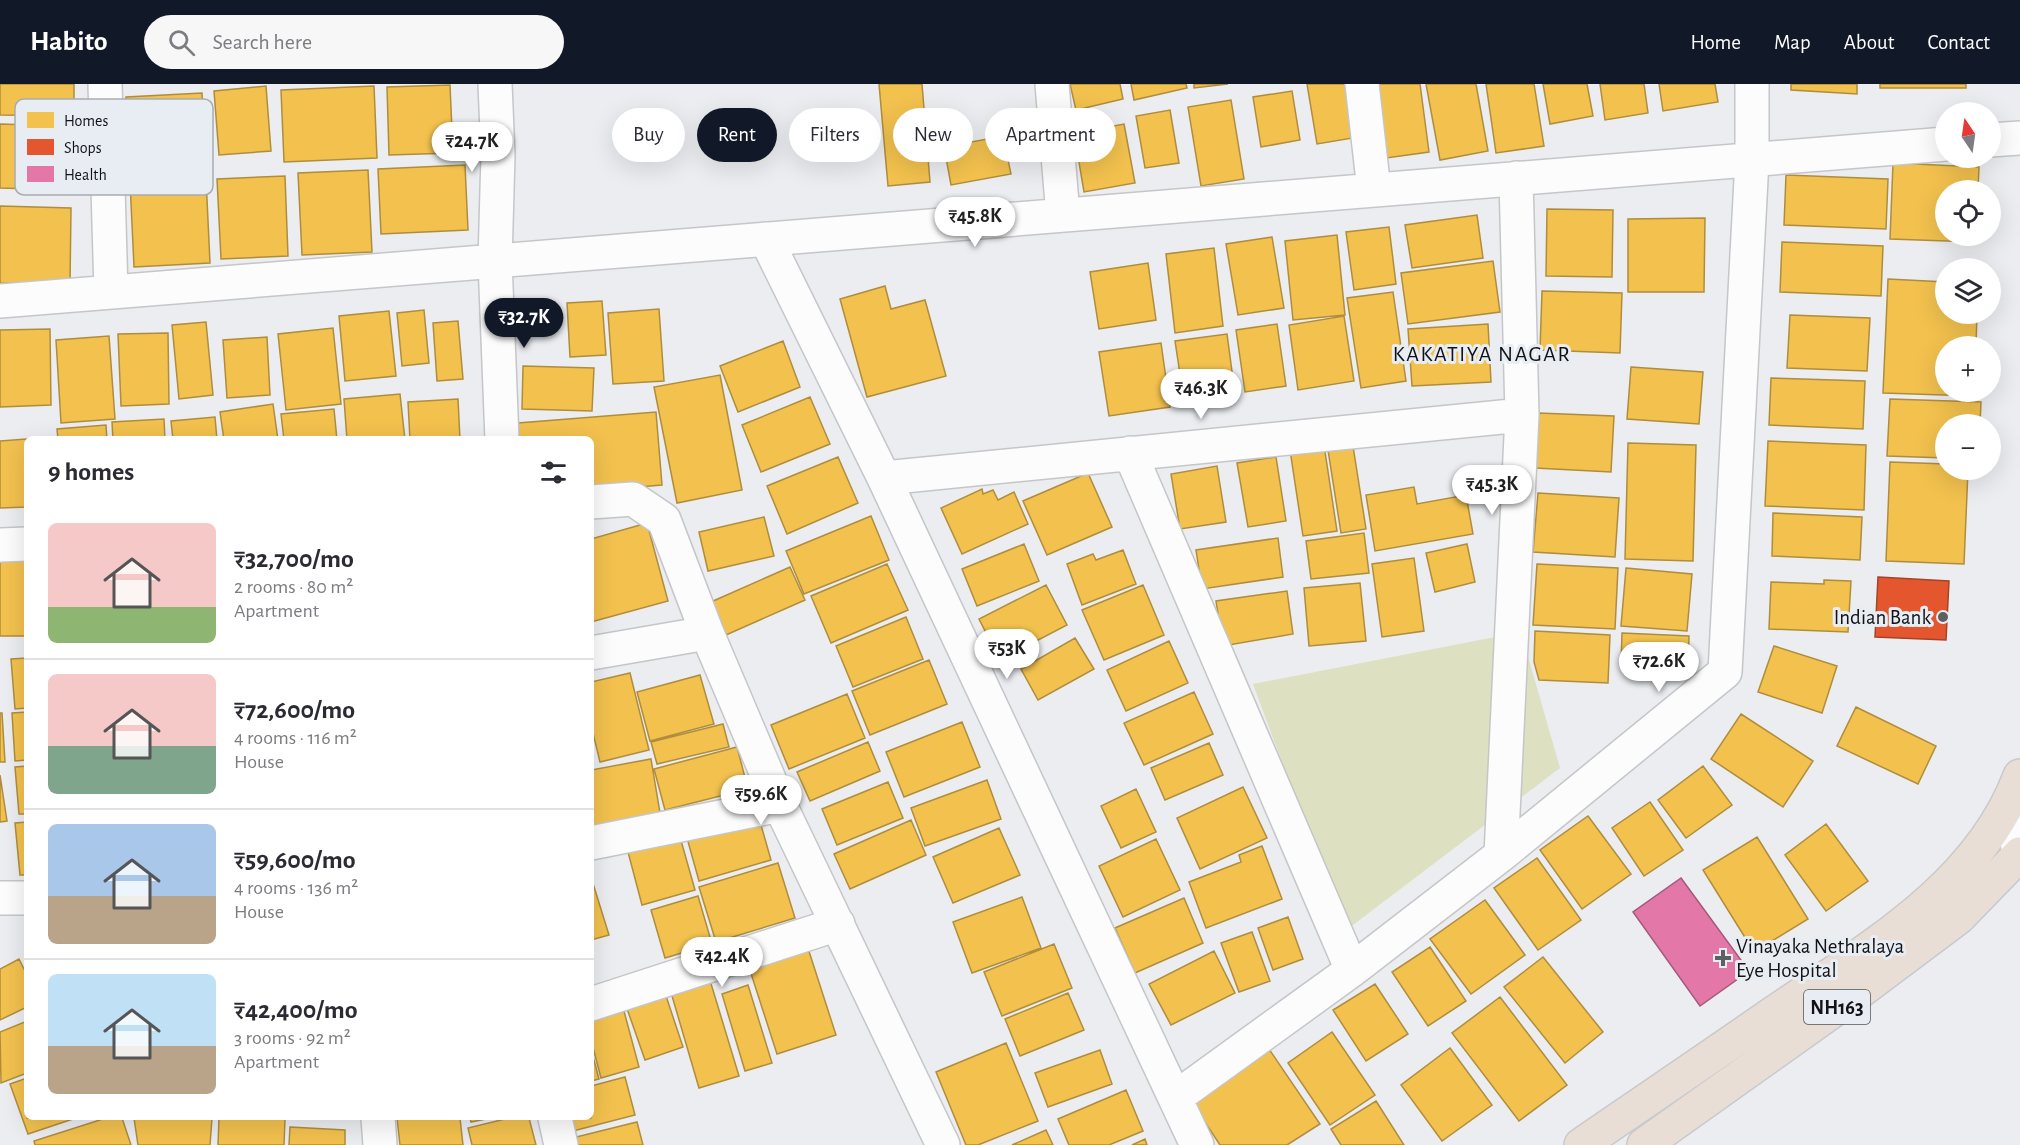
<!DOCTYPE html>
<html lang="en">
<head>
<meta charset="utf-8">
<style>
  body { margin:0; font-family:"Alegreya Sans",sans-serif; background:#f7f7f7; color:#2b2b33; height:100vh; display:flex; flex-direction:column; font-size:22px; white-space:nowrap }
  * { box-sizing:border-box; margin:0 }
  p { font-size:20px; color:#7c7c81 }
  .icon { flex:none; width:33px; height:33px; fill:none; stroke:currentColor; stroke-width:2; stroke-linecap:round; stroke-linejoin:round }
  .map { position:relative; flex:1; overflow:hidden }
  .side { position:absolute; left:24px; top:352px; width:570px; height:684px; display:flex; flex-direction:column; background:#fff; border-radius:9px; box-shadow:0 6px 24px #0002 }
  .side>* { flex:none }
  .banner { position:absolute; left:612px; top:24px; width:570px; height:54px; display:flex; gap:12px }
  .needle { width:39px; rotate:347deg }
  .controls { position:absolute; left:1935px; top:18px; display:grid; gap:12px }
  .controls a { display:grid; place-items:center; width:66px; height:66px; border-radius:50%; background:#fff; box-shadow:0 6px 24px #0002; font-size:30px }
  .price { position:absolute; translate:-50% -51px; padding:0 14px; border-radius:21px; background:#fff; color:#222; font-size:20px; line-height:39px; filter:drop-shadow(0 2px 3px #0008) }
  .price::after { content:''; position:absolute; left:50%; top:36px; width:18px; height:14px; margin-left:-9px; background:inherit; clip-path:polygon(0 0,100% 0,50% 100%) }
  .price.selected { background:#111827; color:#fff }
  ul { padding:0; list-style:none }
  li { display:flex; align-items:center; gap:18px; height:150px; padding:0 24px }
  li+li { border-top:2px solid #e1e1e2 }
  li span { display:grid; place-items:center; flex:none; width:168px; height:120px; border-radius:9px; color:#555 }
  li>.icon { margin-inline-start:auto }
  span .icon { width:72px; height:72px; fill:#fffc; stroke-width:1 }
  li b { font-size:26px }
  h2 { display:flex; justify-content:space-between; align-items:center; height:72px; padding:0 24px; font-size:26px }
  .chip { padding:0 21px; border-radius:27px; background:#fff; box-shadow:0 6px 24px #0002; font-size:21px; line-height:54px }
  .chip.selected { background:#111827; color:#fff }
  header { display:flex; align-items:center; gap:36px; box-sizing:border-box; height:84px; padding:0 30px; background:#111827; color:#fff }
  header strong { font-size:28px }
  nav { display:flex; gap:33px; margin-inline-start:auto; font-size:21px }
  .search { width:420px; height:54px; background:#f7f7f7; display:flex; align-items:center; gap:15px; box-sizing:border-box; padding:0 21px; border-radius:33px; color:#7c7c81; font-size:22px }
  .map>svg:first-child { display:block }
  .green { fill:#dde0c1 }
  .homes { fill:#f2c14e; stroke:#af8d3d; stroke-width:1.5 }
  .shops { fill:#e4572e; stroke:#a54327; stroke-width:1.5 }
  .health { fill:#e377a8; stroke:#a4597c; stroke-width:1.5 }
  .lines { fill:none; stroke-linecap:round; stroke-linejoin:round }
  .minor-casing { stroke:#c4c6c8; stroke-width:36 }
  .highway-casing { stroke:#c8c9cb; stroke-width:36 }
  .minor { stroke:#fcfcfd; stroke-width:33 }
  .highway { stroke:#e8ded6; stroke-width:33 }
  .poi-dot { fill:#5e5f62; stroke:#e8edf3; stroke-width:2 }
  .labels { text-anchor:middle; stroke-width:6; stroke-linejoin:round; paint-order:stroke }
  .shield { fill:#e8edf3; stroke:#525458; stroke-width:1.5 }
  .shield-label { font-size:20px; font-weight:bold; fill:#121316 }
  .poi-label { font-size:21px; fill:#121316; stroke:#e8edf3; text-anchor:end }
  .neighbourhood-label { font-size:22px; letter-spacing:1.5px; fill:#121316; stroke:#e8edf3 }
  .key { fill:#e8edf3; stroke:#a8acb1; stroke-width:1.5 }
  .key-label { font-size:16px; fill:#121316 }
</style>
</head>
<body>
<header>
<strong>Habito</strong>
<div class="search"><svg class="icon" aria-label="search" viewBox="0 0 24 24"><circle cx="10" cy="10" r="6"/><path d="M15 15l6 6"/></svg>Search here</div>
<nav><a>Home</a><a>Map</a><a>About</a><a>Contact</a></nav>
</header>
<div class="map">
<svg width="2020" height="1061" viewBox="0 0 2020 1061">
  <rect width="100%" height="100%" fill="#ebedf0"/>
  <!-- green -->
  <path class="green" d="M1521,548L1560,684L1345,847L1253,600Z"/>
  <!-- homes -->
  <path class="homes" d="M0,0H74V32L0,31Z
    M879,0H922L930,98L888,102Z
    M1070,0H1120L1123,15L1076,26Z
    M1131,0H1186L1187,4L1134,16Z
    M1194,0H1228L1194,4Z
    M1307,0H1351L1359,53L1317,60Z
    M1368,0H1420L1429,68L1379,75Z
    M1426,0H1476L1488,67L1440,76Z
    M1486,0H1534L1544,62L1496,69Z
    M1543,0H1587L1593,32L1550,40Z
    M1600,0H1644L1648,29L1605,36Z
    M1659,0H1715L1718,18L1663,27Z
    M1791,0H1857V10L1791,6Z
    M1880,0H1966V4H1880Z
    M450,1L453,69L389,71L387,3Z
    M266,2L271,67L219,71L214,7Z
    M374,2L377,74L284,78L281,6Z
    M1292,7L1300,56L1261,63L1253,13Z
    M202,9L210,179L134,183L126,13Z
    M1231,16L1244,95L1201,102L1188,23Z
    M1170,26L1179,79L1145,84L1136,32Z
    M0,40L66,42L63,106L0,104Z
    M1124,40L1135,99L1084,108L1074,49Z
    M1003,52L1011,90L951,101L944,63Z
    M1893,79L1979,83L1978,106H1946V152H1977L1976,158L1890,155Z
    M465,81L468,146L381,150L378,85Z
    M368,86L372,168L302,171L298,89Z
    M1786,91L1888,95L1886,145L1784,141Z
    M285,92L288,172L221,175L217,95Z
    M0,122L71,124L70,200L0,199Z
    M1547,125L1613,126L1612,193L1546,192Z
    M1477,131L1483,174L1412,184L1405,141Z
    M1705,134L1704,208H1628V135Z
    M1389,143L1396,200L1354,206L1346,148Z
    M1337,151L1345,231L1293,236L1285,157Z
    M1272,153L1284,224L1238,231L1226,160Z
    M1782,158L1883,162L1881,212L1780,208Z
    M1214,164L1223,242L1175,249L1166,170Z
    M1493,177L1500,228L1408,240L1401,189Z
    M1148,179L1156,236L1099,245L1090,188Z
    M1888,195L1946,198V230H1977L1976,262H1946V308H1974V312L1883,309Z
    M885,202L891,225L925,216L946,292L867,313L840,215Z
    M1542,207L1622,209L1620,269L1540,266Z
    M1393,208L1406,297L1361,304L1347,214Z
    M602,217L606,271L570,273L567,219Z
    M659,225L664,297L613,300L608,229Z
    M424,226L429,279L402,282L397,229Z
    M389,227L396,292L345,297L339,232Z
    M1790,231L1870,234L1867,287L1787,284Z
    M1344,232L1354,297L1298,306L1289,241Z
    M458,237L463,295L437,297L433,239Z
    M206,238L213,311L179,315L172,241Z
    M1277,240L1286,302L1245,308L1236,246Z
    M1488,240L1491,298L1412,302L1408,245Z
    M333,244L341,320L286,326L278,250Z
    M50,245L51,321L0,323V246Z
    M168,249L169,320L121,322L118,250Z
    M1227,250L1235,310L1184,317L1175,257Z
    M109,252L115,335L61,339L56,256Z
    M267,253L270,311L227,314L223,256Z
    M783,257L800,303L738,328L720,282Z
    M1161,259L1170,323L1109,332L1099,268Z
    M523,282L594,284L592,327L522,325Z
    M1631,283L1703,288L1699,340L1627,335Z
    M720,291L742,406L677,419L654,303Z
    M1771,294L1865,297L1863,345L1769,341Z
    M400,310L405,356H347L344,315Z
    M810,313L830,360L761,388L742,341Z
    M458,315L460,356H410L408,318Z
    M1890,315L1981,318L1980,340H1946V374L1887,372Z
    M273,320L278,356H224L220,328Z
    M334,325L337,356H284L281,330Z
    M656,328L662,401L591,407V356H519L518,339Z
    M1538,329L1614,332L1611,388L1535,384Z
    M215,333L217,356H173L171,337Z
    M164,335L165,356H113L112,338Z
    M106,341L107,356H58L57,345Z
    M53,353V356H27V423L0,424V357Z
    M1768,357L1866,361L1864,426L1765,422Z
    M1628,359L1696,361L1693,477L1625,475Z
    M1324,361L1337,447L1303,452L1290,366Z
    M1353,362L1366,445L1341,449L1328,366Z
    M838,373L858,419L787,450L767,402Z
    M1276,373L1286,437L1248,443L1237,379Z
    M1890,378L1946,380V386H1968L1964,480L1886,477Z
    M1217,382L1226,438L1180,445L1171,390Z
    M1088,389L1112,443L1047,471L1023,417Z
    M1414,403L1417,420L1466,411L1473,450L1375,467L1366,411Z
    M982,405L983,410L993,406L998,416L1014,408L1028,440L962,470L941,424Z
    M1538,409L1619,414L1615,473L1533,468Z
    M1773,429L1862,433L1860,476L1772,472Z
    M871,432L889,476L804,510L786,467Z
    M764,433L774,472L708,487L699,448Z
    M647,439L668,517L591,538V455Z
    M1364,449L1369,489L1311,495L1306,457Z
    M1278,454L1283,493L1202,505L1196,466Z
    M1024,460L1039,497L977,522L962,485Z
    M1467,460L1475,498L1435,508L1426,469Z
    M1123,466L1136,500L1082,521L1067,480L1093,470L1096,476Z
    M1414,474L1424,547L1382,553L1372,480Z
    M0,475H27V552H0Z
    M887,480L908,526L831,559L811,512Z
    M1537,480L1618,484L1615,545L1533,541Z
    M790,483L805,516L726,551L711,518Z
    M1626,484L1692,490L1687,547L1621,542Z
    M1824,496L1851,497L1848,548L1769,545L1771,498L1824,500Z
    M1360,499L1366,557L1309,562L1304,504Z
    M1046,501L1067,541L1000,576L979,535Z
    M1143,501L1164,551L1104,576L1082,526Z
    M1287,507L1293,550L1223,562L1216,517Z
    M906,533L923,575L853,603L836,562Z
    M1535,547L1610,551L1608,599L1539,596L1534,578Z
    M1622,549L1689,552L1688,583L1621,580Z
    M1075,554L1094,585L1038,616L1021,585Z
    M1169,557L1188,599L1126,627L1107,586Z
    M1774,562L1837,582L1822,629L1758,608Z
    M27,574V624L15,625L11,575Z
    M929,576L947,620L870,651L852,607Z
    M630,589L649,666L600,678L591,641V598Z
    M700,591L714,640L650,657L637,608Z
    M1194,608L1213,650L1144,681L1124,639Z
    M847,610L865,654L789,685L771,641Z
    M1856,623L1936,662L1918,700L1837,662Z
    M27,628V676L15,677L12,629Z
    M0,629H2L5,678H0Z
    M1741,630L1813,677L1783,723L1711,675Z
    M962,638L980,683L904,713L886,668Z
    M723,640L729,663L657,680L651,658Z
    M868,658L880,687L810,717L797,688Z
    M1209,659L1223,691L1165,716L1151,684Z
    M737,663L748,705L665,726L654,685Z
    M651,675L661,735L594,748L591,734V686Z
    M27,682V730H19L15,683Z
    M1703,682L1732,721L1686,754L1658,716Z
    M0,691L7,737L0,738Z
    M987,696L1001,735L925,762L911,724Z
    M888,698L903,734L837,761L822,725Z
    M1243,703L1267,754L1200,785L1177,734Z
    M1136,705L1156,748L1121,764L1101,722Z
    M1650,718L1683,766L1644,792L1612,744Z
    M1588,732L1631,790L1582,825L1540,766Z
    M759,734L771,776L699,797L687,754Z
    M911,736L926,771L850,805L834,770Z
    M27,738V791H20L15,739Z
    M1826,740L1868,797L1826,827L1785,771Z
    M999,744L1020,791L953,819L933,773Z
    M680,753L695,806L642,821L628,768Z
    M1757,753L1808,835L1754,868L1703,786Z
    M1156,755L1180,806L1123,833L1099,782Z
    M1262,762L1282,815L1206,844L1189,798L1241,778L1239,771Z
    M1537,774L1581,836L1538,866L1494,804Z
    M778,779L795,834L716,858L699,803Z
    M591,793L609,851L591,856Z
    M698,812L712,860L665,874L651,826Z
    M1022,813L1041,864L972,889L953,838Z
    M1184,814L1203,859L1135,889L1115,844Z
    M1485,816L1525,871L1471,910L1430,855Z
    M1288,833L1303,875L1273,886L1258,844Z
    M1252,848L1270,897L1239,908L1221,859Z
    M806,858L836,951L777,970L747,877Z
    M1054,860L1072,904L1002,932L984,888Z
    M1430,863L1466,917L1428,942L1392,888Z
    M1214,867L1235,909L1171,941L1149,900Z
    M1543,873L1603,948L1565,979L1504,903Z
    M19,875L27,891V923L0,936V885Z
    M709,893L739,992L699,1004L670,905Z
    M1375,900L1408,950L1366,977L1333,926Z
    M748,901L772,979L745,987L722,910Z
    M663,903L683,963L645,976L624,916Z
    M1068,909L1084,946L1020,972L1005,935Z
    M1500,913L1567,1001L1519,1037L1452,949Z
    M621,916L639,983L601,994L591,956V923Z
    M27,937V989L1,999L0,948Z
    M1332,948L1375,1011L1330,1041L1288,979Z
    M1006,959L1038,1037L978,1061H966L936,988Z
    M1450,964L1492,1021L1442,1057L1401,1001Z
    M591,965L599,995L591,997Z
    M1269,965L1320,1040L1287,1061H1220L1191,1017Z
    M1100,966L1112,1000L1048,1023L1035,989Z
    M625,993L635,1031L569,1048L566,1034H591V1002Z
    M27,994V1034H76L28,1050L10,1000Z
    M1126,1006L1143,1047L1109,1061H1069L1058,1035Z
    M1376,1017L1404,1061H1341L1331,1045Z
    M106,1034H122L131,1061H35L34,1057Z
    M134,1034H212L210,1061H138Z
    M219,1034L285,1035L284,1061H218Z
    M397,1034H460L463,1061H400Z
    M470,1034H491L471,1038Z
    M509,1034H529L536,1061H472L468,1044Z
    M637,1038L643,1061H569L568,1055Z
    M290,1043L345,1046V1061H289Z
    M1046,1046L1053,1061H1012Z
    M1145,1055L1147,1061H1132Z"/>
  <!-- shops -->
  <path class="shops" d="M1878,493L1949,497L1946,556L1875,553Z"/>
  <!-- health -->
  <path class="health" d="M1681,794L1749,887L1700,922L1633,828Z"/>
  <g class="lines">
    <defs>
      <path id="minor" d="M105,0L111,208
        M495,0L498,71L495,177L502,356
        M1052,0L1063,131
        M1362,0L1374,106
        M1990,56L2020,54
        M766,155L884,394L1197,1061
        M0,217L1946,60
        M1130,369L1352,886
        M884,394L1522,331
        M591,418L633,415L664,436L707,549L780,721L943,1061
        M0,461L27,460
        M591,569L707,549
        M2010,719L2020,775
        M591,759L780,721
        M1501,771L1522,331L1516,94
        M0,814H27
        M591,920L838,840
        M1175,1014L1352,886L1501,771L1725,588L1752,76V0
        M378,1034L380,1061
        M555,1034L561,1061"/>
      <path id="highway" d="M1581,1061C1645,1017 1709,974 1772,930C1866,866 1978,804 2020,692
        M1644,1061L1859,908L1959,833L2020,770"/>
    </defs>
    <!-- minor casing -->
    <use href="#minor" class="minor-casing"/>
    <!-- highway casing -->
    <use href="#highway" class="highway-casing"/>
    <!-- minor -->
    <use href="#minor" class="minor"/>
    <!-- highway -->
    <use href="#highway" class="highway"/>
  </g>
  <!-- markers -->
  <g class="poi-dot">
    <circle cx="1943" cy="533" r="6"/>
    <path d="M1720 865h6v6h6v6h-6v6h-6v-6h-6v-6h6z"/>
  </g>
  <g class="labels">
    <!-- shield labels -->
    <rect class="shield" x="1804" y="906" width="66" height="34" rx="4.5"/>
    <g class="shield-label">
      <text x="1837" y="930">NH163</text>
    </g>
    <!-- poi labels -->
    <g class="poi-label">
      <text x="1931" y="540">Indian Bank</text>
      <text x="1736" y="869" text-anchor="start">Vinayaka Nethralaya<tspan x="1736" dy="24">Eye Hospital</tspan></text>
    </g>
    <!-- neighbourhood labels -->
    <g class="neighbourhood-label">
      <text x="1482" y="277">KAKATIYA NAGAR</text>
    </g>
  </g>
  <!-- legend -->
  <rect x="15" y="15" width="198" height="96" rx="9" class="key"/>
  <rect x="27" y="28" width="27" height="16" fill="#f2c14e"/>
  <rect x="27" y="55" width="27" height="16" fill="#e4572e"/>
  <rect x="27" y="82" width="27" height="16" fill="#e377a8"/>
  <g class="key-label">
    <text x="64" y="42">Homes</text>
    <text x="64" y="69">Shops</text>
    <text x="64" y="96">Health</text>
  </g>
</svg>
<div class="controls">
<a><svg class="needle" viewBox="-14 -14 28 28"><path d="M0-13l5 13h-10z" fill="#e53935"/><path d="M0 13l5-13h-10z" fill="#7c7c81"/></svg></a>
<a><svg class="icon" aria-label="locate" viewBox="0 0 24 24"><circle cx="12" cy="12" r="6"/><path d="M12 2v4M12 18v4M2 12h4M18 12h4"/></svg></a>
<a><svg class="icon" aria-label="layers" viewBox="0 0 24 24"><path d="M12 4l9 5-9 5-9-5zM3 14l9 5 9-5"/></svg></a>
<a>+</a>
<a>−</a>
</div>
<b class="price" style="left:472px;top:89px">₹24.7K</b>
<b class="price" style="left:975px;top:164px">₹45.8K</b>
<b class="price selected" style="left:524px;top:265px">₹32.7K</b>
<b class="price" style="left:1201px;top:336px">₹46.3K</b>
<b class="price" style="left:1492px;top:432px">₹45.3K</b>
<b class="price" style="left:1007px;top:596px">₹53K</b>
<b class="price" style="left:1659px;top:609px">₹72.6K</b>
<b class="price" style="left:761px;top:742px">₹59.6K</b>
<b class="price" style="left:722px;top:904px">₹42.4K</b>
<div class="banner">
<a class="chip">Buy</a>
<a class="chip selected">Rent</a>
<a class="chip">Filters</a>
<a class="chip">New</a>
<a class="chip">Apartment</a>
</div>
<section class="side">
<h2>9 homes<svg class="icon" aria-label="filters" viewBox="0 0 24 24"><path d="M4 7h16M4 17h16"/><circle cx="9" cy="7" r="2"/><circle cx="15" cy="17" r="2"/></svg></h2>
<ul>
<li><span style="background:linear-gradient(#f6c9c9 70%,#8fb573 0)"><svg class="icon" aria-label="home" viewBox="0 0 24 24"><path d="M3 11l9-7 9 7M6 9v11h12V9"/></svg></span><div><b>₹32,700/mo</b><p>2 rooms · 80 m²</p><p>Apartment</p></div></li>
<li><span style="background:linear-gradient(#f6c9c9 60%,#7fa58c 0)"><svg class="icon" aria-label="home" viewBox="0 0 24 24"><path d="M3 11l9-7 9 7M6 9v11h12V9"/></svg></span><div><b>₹72,600/mo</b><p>4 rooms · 116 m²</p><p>House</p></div></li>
<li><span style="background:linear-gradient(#a9c7e8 60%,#b9a48a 0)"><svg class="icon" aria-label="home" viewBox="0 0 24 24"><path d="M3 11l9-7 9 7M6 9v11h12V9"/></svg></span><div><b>₹59,600/mo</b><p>4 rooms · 136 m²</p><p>House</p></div></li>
<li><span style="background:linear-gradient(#bfe0f5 60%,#b9a48a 0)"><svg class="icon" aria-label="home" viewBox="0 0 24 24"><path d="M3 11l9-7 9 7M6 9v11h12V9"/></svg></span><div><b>₹42,400/mo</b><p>3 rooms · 92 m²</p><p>Apartment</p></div></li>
</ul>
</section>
</div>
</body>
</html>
